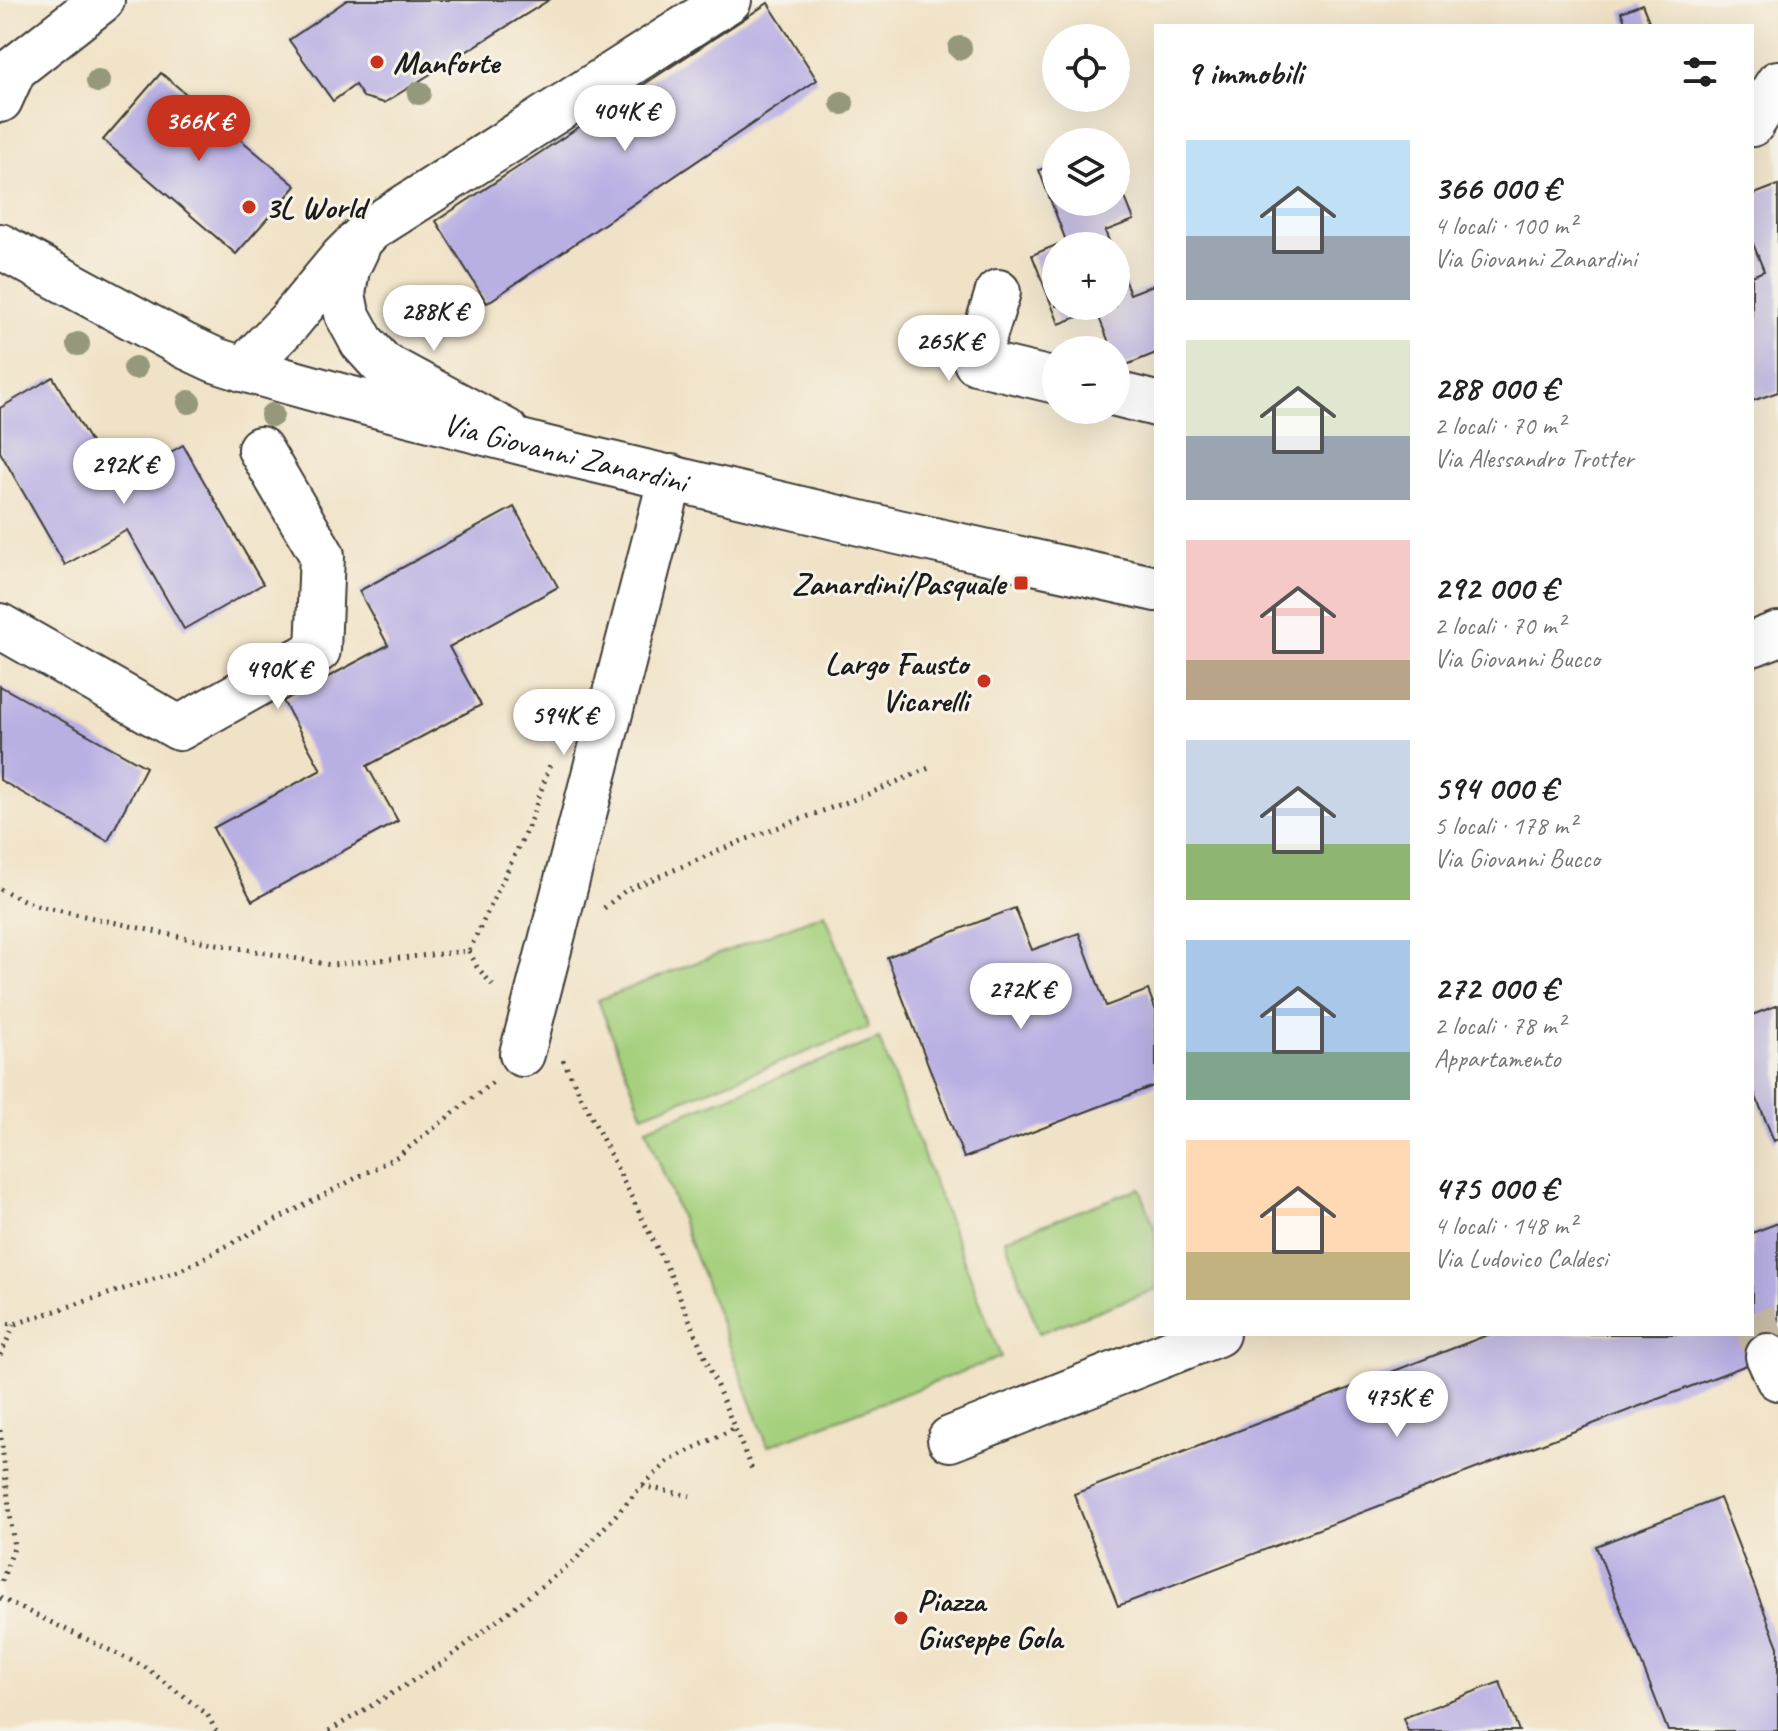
<!DOCTYPE html>
<html lang="it">
<head>
<meta charset="utf-8">
<style>
  body { margin:0; font-family:Caveat,sans-serif; background:#f2f2f2; color:#222; height:100vh; display:flex; flex-direction:column; font-size:30px; white-space:nowrap }
  * { box-sizing:border-box; margin:0 }
  p { font-size:26px; color:#767676 }
  .icon { flex:none; width:44px; height:44px; fill:none; stroke:currentColor; stroke-width:2; stroke-linecap:round; stroke-linejoin:round }
  .map { position:relative; flex:1; overflow:hidden }
  .drawer { position:absolute; left:1154px; top:24px; width:600px; height:1312px; display:flex; flex-direction:column; background:#fff; border-radius:0px; box-shadow:0 8px 32px #0002 }
  .drawer>* { flex:none }
  .buttons { position:absolute; left:1042px; top:24px; display:grid; gap:16px }
  .buttons a { display:grid; place-items:center; width:88px; height:88px; border-radius:50%; background:#fff; box-shadow:0 8px 32px #0002; font-size:40px }
  .price { position:absolute; translate:-50% -68px; padding:0 18px; border-radius:28px; background:#fff; color:#222; font-size:26px; line-height:52px; filter:drop-shadow(0 2px 4px #0008) }
  .price::after { content:''; position:absolute; left:50%; top:48px; width:24px; height:18px; margin-left:-12px; background:inherit; clip-path:polygon(0 0,100% 0,50% 100%) }
  .price.selected { background:#c8321e; color:#fff }
  ul { padding:0; list-style:none }
  li { display:flex; align-items:center; gap:24px; height:200px; padding:0 32px }
  li span { display:grid; place-items:center; flex:none; width:224px; height:160px; border-radius:0px; color:#555 }
  li>.icon { margin-inline-start:auto }
  span .icon { width:96px; height:96px; fill:#fffc; stroke-width:1 }
  li b { font-size:34px }
  h2 { display:flex; justify-content:space-between; align-items:center; height:96px; padding:0 32px; font-size:34px }
  .map>svg:first-child { display:block }
  .green { fill:#a5d07d; stroke:#60764c; stroke-width:2 }
  .building { fill:#b8afe3 }
  .lines { fill:none; stroke-linecap:round; stroke-linejoin:round }
  .tertiary-tunnel { stroke:#c6baa4; stroke-width:44; stroke-dasharray:44 22; stroke-linecap:butt }
  .minor-casing { stroke:#3c3a36; stroke-width:48 }
  .tertiary-casing { stroke:#3c3a36; stroke-width:48 }
  .path { stroke:#3c3a36; stroke-width:5; stroke-dasharray:2 6; stroke-linecap:butt }
  .minor { stroke:#fff; stroke-width:44 }
  .tertiary { stroke:#fff; stroke-width:44 }
  .tree { fill:#96987b }
  .poi-dot { fill:#c8321e; stroke:#f7f3e8; stroke-width:3 }
  .labels { text-anchor:middle; stroke-width:6; stroke-linejoin:round; paint-order:stroke }
  .poi-label { font-size:32px; font-weight:bold; fill:#1c1c1c; stroke:#f7f3e8; text-anchor:start }
  .street-label { font-size:32px; fill:#1c1c1c; stroke:#f7f3e8 }
</style>
</head>
<body>
<div class="map">
<svg width="1778" height="1731" viewBox="0 0 1778 1731">
  <rect width="100%" height="100%" fill="#f7f3e8"/>
  <filter id="ink" filterUnits="userSpaceOnUse"><feTurbulence type="fractalNoise" baseFrequency=".0125" numOctaves="2"/><feDisplacementMap in="SourceGraphic" scale="16" xChannelSelector="R" yChannelSelector="G"/><feConvolveMatrix kernelMatrix="1 2 1 2 8 2 1 2 1" color-interpolation-filters="sRGB"/></filter>
  <filter id="wash" filterUnits="userSpaceOnUse"><feTurbulence type="fractalNoise" baseFrequency=".006" numOctaves="4" result="noise"/><feDisplacementMap in="SourceGraphic" scale="32" xChannelSelector="R" yChannelSelector="G"/><feGaussianBlur stdDeviation="1.8" result="paint"/><feColorMatrix in="noise" values="0 0 0 0 0 0 0 0 0 0 0 0 0 0 0 0 0 1.4 0 .05"/><feComposite in="paint" operator="in"/></filter>
  <g filter="url(#wash)">
    <rect width="100%" height="100%" fill="#f0e2c6"/>
    <!-- green -->
    <path class="green" d="M825,913L869,1028L643,1115L598,1000Z
      M879,1039L1001,1357L768,1446L646,1128Z
      M1140,1188L1156,1232V1289L1039,1333L1005,1239Z"/>
    <g id="blocks">
      <!-- building -->
      <path class="building" d="M347,0H549L384,103L363,97L355,85L333,101L289,40Z
        M768,3L817,80L487,303L436,221Z
        M1642,4L1651,26H1620L1626,24L1621,12Z
        M161,73L296,186L236,254L103,140Z
        M1056,163V202H1116V175L1134,220L1105,231L1111,246H1056V306H1116V260L1130,294L1156,284V353L1119,368L1116,360V350H1112L1096,310L1059,324L1032,255L1066,241L1039,170Z
        M1778,185V392L1752,401V276L1764,271L1752,241V195Z
        M53,377L115,484L183,445L263,584L184,629L127,530L65,565L0,452V408Z
        M514,507L558,587L449,647L481,705L367,766L398,821L252,901L213,828L321,770L283,701L388,645L359,591Z
        M0,686L146,767L108,841L0,780Z
        M1015,908L1032,950L1079,933L1106,1006L1148,990L1156,1011V1085L964,1158L887,957Z
        M1778,1005V1139L1774,1141L1752,1087V1015Z
        M1778,1223V1353L1118,1606L1074,1494L1490,1334H1752V1233Z
        M1720,1498L1778,1647V1731H1668L1596,1546Z
        M1500,1682L1519,1731H1408L1403,1718Z"/>
    </g>
  </g>
  <g filter="url(#ink)">
    <use href="#blocks" fill-opacity="0" stroke="#3c3a36" stroke-width="2"/>
    <g class="lines">
      <!-- tertiary-tunnel -->
      <path class="tertiary-tunnel" d="M1752,1313L1768,1356"/>
      <defs>
        <path id="minor" d="M0,100L14,69L102,0
          M1752,124L1778,83
          M357,248L347,269L343,294L347,314L362,342L382,364L506,431
          M998,292L976,362L1056,381
          M243,369L289,322L342,258L371,229L729,0
          M1116,394L1156,404
          M0,626L179,728L318,650L322,555L260,449
          M522,1054L671,477
          M950,1439L1217,1334"/>
        <g id="tertiary">
          <path id="s1" d="M0,246L185,346L215,360L243,369L344,397L548,449L898,532L1156,589"/>
          <path d="M1752,644L1778,634"/>
          <path d="M1768,1356L1778,1378"/>
        </g>
      </defs>
      <!-- minor casing -->
      <use href="#minor" class="minor-casing"/>
      <!-- tertiary casing -->
      <use href="#tertiary" class="tertiary-casing"/>
      <!-- path -->
      <path class="path" d="M0,889L34,905L190,939L331,965L469,951L529,825L551,762
        M604,908L625,891L744,840L866,795L929,768
        M469,951L477,967L496,989
        M563,1060L671,1276L753,1472
        M0,1323L15,1324L179,1271L398,1156L493,1082
        M0,1355L15,1324
        M0,1430L14,1548L0,1586
        M643,1485L670,1460L735,1428
        M0,1598L143,1666L207,1714L216,1731
        M329,1731L441,1664L574,1561L642,1486L690,1496"/>
      <!-- minor -->
      <use href="#minor" class="minor"/>
      <!-- tertiary -->
      <use href="#tertiary" class="tertiary"/>
    </g>
    <!-- trees -->
    <g class="tree">
      <circle cx="960" cy="48" r="12"/>
      <circle cx="98" cy="81" r="12"/>
      <circle cx="419" cy="93" r="12"/>
      <circle cx="842" cy="103" r="12"/>
      <circle cx="78" cy="344" r="12"/>
      <circle cx="135" cy="368" r="12"/>
      <circle cx="189" cy="402" r="12"/>
      <circle cx="272" cy="415" r="12"/>
    </g>
  </g>
  <!-- markers -->
  <g class="poi-dot">
    <circle cx="377" cy="62" r="8"/>
    <circle cx="249" cy="207" r="8"/>
    <rect x="1013" y="575" width="16" height="16" rx="4"/>
    <circle cx="984" cy="681" r="8"/>
    <circle cx="901" cy="1618" r="8"/>
  </g>
  <g class="labels">
    <!-- poi labels -->
    <g class="poi-label">
      <text x="393" y="73">Manforte</text>
      <text x="265" y="218">3L World</text>
      <text x="1005" y="594" text-anchor="end">Zanardini/Pasquale</text>
      <text x="968" y="674" text-anchor="end">Largo Fausto<tspan x="968" dy="37">Vicarelli</tspan></text>
      <text x="917" y="1611">Piazza<tspan x="917" dy="37">Giuseppe Gola</tspan></text>
    </g>
    <!-- street labels -->
    <g class="street-label">
      <text dy="11" stroke="none"><textPath href="#s1" startOffset="606">Via Giovanni Zanardini</textPath></text>
    </g>
  </g>
</svg>
<div class="buttons">
<a><svg class="icon" aria-label="locate" viewBox="0 0 24 24"><circle cx="12" cy="12" r="6"/><path d="M12 2v4M12 18v4M2 12h4M18 12h4"/></svg></a>
<a><svg class="icon" aria-label="layers" viewBox="0 0 24 24"><path d="M12 4l9 5-9 5-9-5zM3 14l9 5 9-5"/></svg></a>
<a>+</a>
<a>−</a>
</div>
<b class="price" style="left:625px;top:153px">404K €</b>
<b class="price selected" style="left:199px;top:163px">366K €</b>
<b class="price" style="left:434px;top:353px">288K €</b>
<b class="price" style="left:949px;top:383px">265K €</b>
<b class="price" style="left:124px;top:506px">292K €</b>
<b class="price" style="left:278px;top:711px">490K €</b>
<b class="price" style="left:564px;top:757px">594K €</b>
<b class="price" style="left:1021px;top:1031px">272K €</b>
<b class="price" style="left:1397px;top:1439px">475K €</b>
<section class="drawer">
<h2>9 immobili<svg class="icon" aria-label="filters" viewBox="0 0 24 24"><path d="M4 7h16M4 17h16"/><circle cx="9" cy="7" r="2"/><circle cx="15" cy="17" r="2"/></svg></h2>
<ul>
<li><span style="background:linear-gradient(#bfe0f5 60%,#9aa5b1 0)"><svg class="icon" aria-label="home" viewBox="0 0 24 24"><path d="M3 11l9-7 9 7M6 9v11h12V9"/></svg></span><div><b>366 000 €</b><p>4 locali · 100 m²</p><p>Via Giovanni Zanardini</p></div></li>
<li><span style="background:linear-gradient(#dfe7d0 60%,#9aa5b1 0)"><svg class="icon" aria-label="home" viewBox="0 0 24 24"><path d="M3 11l9-7 9 7M6 9v11h12V9"/></svg></span><div><b>288 000 €</b><p>2 locali · 70 m²</p><p>Via Alessandro Trotter</p></div></li>
<li><span style="background:linear-gradient(#f6c9c9 75%,#b9a48a 0)"><svg class="icon" aria-label="home" viewBox="0 0 24 24"><path d="M3 11l9-7 9 7M6 9v11h12V9"/></svg></span><div><b>292 000 €</b><p>2 locali · 70 m²</p><p>Via Giovanni Bucco</p></div></li>
<li><span style="background:linear-gradient(#c9d6e8 65%,#8fb573 0)"><svg class="icon" aria-label="home" viewBox="0 0 24 24"><path d="M3 11l9-7 9 7M6 9v11h12V9"/></svg></span><div><b>594 000 €</b><p>5 locali · 178 m²</p><p>Via Giovanni Bucco</p></div></li>
<li><span style="background:linear-gradient(#a9c7e8 70%,#7fa58c 0)"><svg class="icon" aria-label="home" viewBox="0 0 24 24"><path d="M3 11l9-7 9 7M6 9v11h12V9"/></svg></span><div><b>272 000 €</b><p>2 locali · 78 m²</p><p>Appartamento</p></div></li>
<li><span style="background:linear-gradient(#ffd9b3 70%,#c2b280 0)"><svg class="icon" aria-label="home" viewBox="0 0 24 24"><path d="M3 11l9-7 9 7M6 9v11h12V9"/></svg></span><div><b>475 000 €</b><p>4 locali · 148 m²</p><p>Via Ludovico Caldesi</p></div></li>
</ul>
</section>
</div>
</body>
</html>
